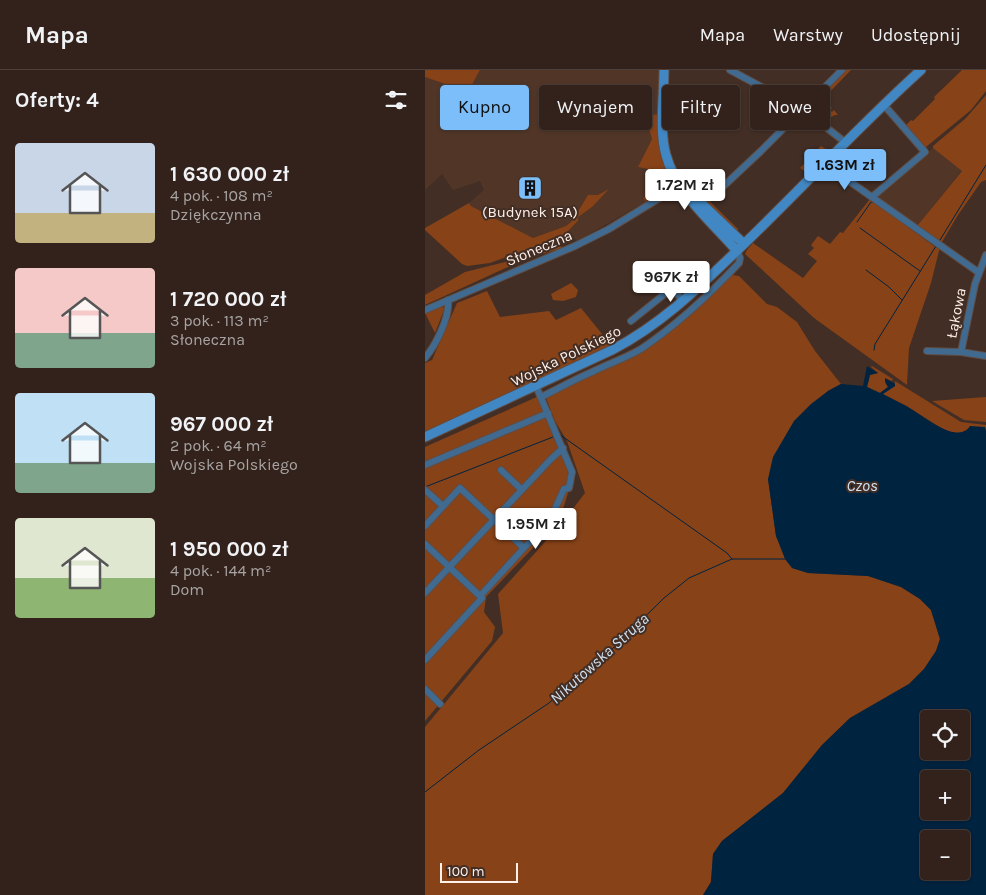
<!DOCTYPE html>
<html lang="pl">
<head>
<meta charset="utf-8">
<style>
  body { margin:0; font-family:Karla,sans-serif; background:#3a2a24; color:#f1f3f6; height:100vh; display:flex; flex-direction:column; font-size:19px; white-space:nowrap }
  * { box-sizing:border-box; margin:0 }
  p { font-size:16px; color:#a8a4a3 }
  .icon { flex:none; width:28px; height:28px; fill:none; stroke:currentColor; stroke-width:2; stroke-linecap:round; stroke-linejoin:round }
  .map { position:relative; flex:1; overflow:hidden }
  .side { display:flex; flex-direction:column; background:#32221b; width:425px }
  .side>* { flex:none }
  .guide { position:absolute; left:15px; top:15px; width:470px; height:45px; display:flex; gap:10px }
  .tools { position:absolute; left:495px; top:640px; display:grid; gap:10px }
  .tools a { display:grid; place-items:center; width:50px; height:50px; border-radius:5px; background:#32221b; box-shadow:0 1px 4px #0004,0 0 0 1px #4d3f3a; font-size:25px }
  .scale { position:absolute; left:15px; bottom:12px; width:78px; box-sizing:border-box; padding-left:5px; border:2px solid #fff1ea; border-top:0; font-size:14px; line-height:18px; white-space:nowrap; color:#fff1ea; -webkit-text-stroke:4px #422e24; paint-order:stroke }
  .price { position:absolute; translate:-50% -42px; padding:0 11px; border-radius:5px; background:#fff; color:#222; font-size:16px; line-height:32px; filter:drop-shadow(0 1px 2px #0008) }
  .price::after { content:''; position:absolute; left:50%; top:30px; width:15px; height:11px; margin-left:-8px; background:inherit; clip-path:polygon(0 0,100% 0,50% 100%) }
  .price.selected { background:#7cbef9; color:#111 }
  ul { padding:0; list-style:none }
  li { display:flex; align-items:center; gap:15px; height:125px; padding:0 15px }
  li span { display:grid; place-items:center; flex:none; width:140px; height:100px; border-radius:5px; color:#555 }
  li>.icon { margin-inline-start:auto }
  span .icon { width:60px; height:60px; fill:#fffc; stroke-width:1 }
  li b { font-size:21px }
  h2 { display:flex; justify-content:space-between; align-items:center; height:60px; padding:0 15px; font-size:21px }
  .pill { padding:0 18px; border-radius:5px; background:#32221b; box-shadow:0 1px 4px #0004,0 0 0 1px #4d3f3a; font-size:18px; line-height:45px }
  .pill.selected { background:#7cbef9; color:#111 }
  header { display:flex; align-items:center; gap:30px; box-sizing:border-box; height:70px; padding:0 25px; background:#32221b; border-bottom:1px solid #4d3f3a }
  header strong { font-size:24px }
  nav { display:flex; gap:28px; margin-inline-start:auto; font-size:18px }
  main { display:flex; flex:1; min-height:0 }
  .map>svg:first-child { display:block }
  .built { fill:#513628 }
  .green { fill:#874218 }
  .water { fill:#00233f; fill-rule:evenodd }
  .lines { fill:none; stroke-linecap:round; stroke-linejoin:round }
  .stream { stroke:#00233f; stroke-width:1 }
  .street-casing { stroke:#604d44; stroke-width:8 }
  .secondary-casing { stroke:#604d44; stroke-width:11 }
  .street { stroke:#406a90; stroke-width:6 }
  .secondary { stroke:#4187c3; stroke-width:9 }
  .labels { text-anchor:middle; stroke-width:4; stroke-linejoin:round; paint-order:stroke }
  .poi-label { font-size:15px; fill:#fff1ea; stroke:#422e24 }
  .street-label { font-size:15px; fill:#fff1ea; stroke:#422e24 }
  .water-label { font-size:16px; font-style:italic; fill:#d0e1f1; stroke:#422e24 }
</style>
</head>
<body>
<header>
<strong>Mapa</strong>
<nav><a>Mapa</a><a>Warstwy</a><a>Udostępnij</a></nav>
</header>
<main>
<section class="side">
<h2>Oferty: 4<svg class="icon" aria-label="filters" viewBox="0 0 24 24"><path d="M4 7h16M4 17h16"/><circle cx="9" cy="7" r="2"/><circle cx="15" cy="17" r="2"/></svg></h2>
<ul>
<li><span style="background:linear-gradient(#c9d6e8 70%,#c2b280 0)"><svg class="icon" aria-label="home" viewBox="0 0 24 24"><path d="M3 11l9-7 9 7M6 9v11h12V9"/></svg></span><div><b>1 630 000 zł</b><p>4 pok. · 108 m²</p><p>Dziękczynna</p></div></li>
<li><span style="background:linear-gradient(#f6c9c9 65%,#7fa58c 0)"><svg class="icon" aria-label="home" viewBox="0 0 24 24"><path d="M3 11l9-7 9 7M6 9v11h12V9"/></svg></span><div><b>1 720 000 zł</b><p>3 pok. · 113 m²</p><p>Słoneczna</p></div></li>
<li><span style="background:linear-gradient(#bfe0f5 70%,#7fa58c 0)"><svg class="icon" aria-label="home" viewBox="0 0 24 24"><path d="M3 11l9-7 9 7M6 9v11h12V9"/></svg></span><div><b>967 000 zł</b><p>2 pok. · 64 m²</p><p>Wojska Polskiego</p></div></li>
<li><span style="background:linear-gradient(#dfe7d0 60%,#8fb573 0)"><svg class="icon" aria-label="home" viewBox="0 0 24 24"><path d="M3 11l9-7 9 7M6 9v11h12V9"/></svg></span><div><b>1 950 000 zł</b><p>4 pok. · 144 m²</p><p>Dom</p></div></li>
</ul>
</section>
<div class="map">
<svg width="561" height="825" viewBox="0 0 561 825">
  <rect width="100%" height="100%" fill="#422e24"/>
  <!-- built -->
  <path class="built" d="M55,0H235L233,44L220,46L227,69L213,97L223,99L232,120L218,128L220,132L152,171L142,162L153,152L152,147L167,137L173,125H163L147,151L141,156L108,168L46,136L44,133L59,120L55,111L28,120L17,104L0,120V7L43,22Z
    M508,78L537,100L492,156L452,128L453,124Z"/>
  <!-- green -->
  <path class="green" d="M0,0H55L43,22L0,7Z
    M420,0H426L398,29L407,38L405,40L407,42L409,40L413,45H410L399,51L388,43L387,33Z
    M537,0H561V21L546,40L501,77H498L480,56L486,50L488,51L510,29L509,27Z
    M561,25V110L556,112L533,145L517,172L492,156L537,101L508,78V76L541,48Z
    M233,44L235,76L246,107L244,113L240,119L220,132L218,128L232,119L223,99L213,97L227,69L220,46Z
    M396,76L404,81L382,103L375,98Z
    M258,102H261L275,122L313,159V163L271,124L255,103Z
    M184,119L167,137L153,147V151L142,162L144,164L65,193L42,196L37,194L0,160V158L44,133L46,136L108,168L141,156L147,151L163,125H173Z
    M445,129L515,177L506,213L484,278L482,315L389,248L320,184L322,180L328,173L378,208L392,191L383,184L389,178L386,175L393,166L405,174L415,162L418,163Z
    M134,172L137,178L98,190L0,235V225L40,202L84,191Z
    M307,205L314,206L342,234L352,237L372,252L390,281L416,314L403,321L343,409L351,466L367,498L383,503L443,506L476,517L495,529L506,540L515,569L511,581L499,599L484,614L425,648L397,675L358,723L297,771L288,784L286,812L278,825H0V657L78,563L73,524L137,453L160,423L142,371L130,351L121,328L218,280L275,236Z
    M146,213L153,220L151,227L138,231L128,230L126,224Z
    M62,221L75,247L124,241L131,250L156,238L186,275L0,362V293L7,290L32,233Z
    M16,236L19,238V240L10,263L0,243Z
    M447,296L468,309L467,311L462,309L460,313L463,317L455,323L442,317L445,305L453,303L446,297Z
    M470,311L536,352L561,355V361L560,359H544L537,362L530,363L521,361L480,335L457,324L470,316Z
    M114,326L147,410L139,436L131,454L61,527L59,542L70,557L67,571L0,651V377Z
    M561,327V352L539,350L507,331Z"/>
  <!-- water -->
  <path class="water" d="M442,296L453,303L445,305L442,317L455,323L463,317L460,311V308L470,314V316L458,324C465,328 472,331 479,335C494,342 532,377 545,356L560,357L561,361V825H278L286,812L288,784L297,771L358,723L397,675L425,648L484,614L499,599L511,581L515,569L506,540L495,529L476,517L443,506L383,503L367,498L360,489L351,466L343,409L348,387L369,351L386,334L403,321L416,314L438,316ZM504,649H536V681H504ZM504,709H536V741H504ZM504,769H536V801H504Z"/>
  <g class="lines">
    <!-- stream -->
    <path class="stream" d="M470,147L511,177
      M432,152L446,132H448
      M435,158L495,201
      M515,170L561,95
      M441,200L464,217L477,230
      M449,280L450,274L511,176
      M134,364L302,483L307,489
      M0,417L128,367
      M0,722L54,680L124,633L167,594L185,581L239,528L264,508L307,489H360"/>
    <defs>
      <path id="street" d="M305,0L378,39L421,73
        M400,94L553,202
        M288,126L336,81L417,0
        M447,127L500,82L459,35
        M561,185L550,214L536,282L561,286
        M248,218L258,232
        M0,240L150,176L184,159L259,113
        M206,251L272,198
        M502,281L536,282
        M0,288C11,275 25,247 23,230
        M116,327C133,319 150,309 167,302C183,294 201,288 216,279C252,255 284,225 314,193L315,188L312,181
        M0,395L123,343
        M76,400L97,420
        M0,420L18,436
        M0,456L35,418L99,478L124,452L139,419L144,418L147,402L111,316
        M0,474L57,528L0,590
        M0,523L125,390L138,378
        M55,526L99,478
        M0,619L15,634"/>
      <path id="secondary" d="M239,0C239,26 234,61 241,85C251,123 287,152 312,181
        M272,129L319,174
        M0,367L187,280C240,252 277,214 320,173C379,116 435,55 496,0"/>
    </defs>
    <!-- street casing -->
    <use href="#street" class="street-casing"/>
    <!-- secondary casing -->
    <use href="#secondary" class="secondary-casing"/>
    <!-- street -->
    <use href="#street" class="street"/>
    <!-- secondary -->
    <use href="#secondary" class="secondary"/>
  </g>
  <!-- icons -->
  <defs>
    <symbol id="building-square" viewBox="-11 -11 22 22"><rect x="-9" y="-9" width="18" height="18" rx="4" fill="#7cbef9" stroke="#422e24"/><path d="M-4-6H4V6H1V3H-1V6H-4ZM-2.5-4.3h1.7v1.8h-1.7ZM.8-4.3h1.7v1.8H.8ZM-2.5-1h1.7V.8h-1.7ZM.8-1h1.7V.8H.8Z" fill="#111"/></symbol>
  </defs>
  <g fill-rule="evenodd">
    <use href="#building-square" x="91" y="104" width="28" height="28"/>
  </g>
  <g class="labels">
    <!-- poi labels -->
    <g class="poi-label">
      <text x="105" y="147">(Budynek 15A)</text>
    </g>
    <!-- street labels -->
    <g class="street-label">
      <text transform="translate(114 178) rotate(-23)" y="5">Słoneczna</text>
      <text transform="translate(531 243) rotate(-79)" y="5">Łąkowa</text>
      <text transform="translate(141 286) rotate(-26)" y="5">Wojska Polskiego</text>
    </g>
    <!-- water labels -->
    <g class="water-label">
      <text x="437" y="421">Czos</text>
      <text transform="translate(174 588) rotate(-42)" y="6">Nikutowska Struga</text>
    </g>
  </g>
</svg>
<div class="tools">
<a><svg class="icon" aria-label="locate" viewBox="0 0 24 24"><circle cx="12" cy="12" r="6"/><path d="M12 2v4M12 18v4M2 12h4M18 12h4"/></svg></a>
<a>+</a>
<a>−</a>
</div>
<div class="scale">100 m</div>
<b class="price selected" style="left:420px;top:121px">1.63M zł</b>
<b class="price" style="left:260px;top:141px">1.72M zł</b>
<b class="price" style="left:246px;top:233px">967K zł</b>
<b class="price" style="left:111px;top:480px">1.95M zł</b>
<div class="guide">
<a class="pill selected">Kupno</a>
<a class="pill">Wynajem</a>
<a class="pill">Filtry</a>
<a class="pill">Nowe</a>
</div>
</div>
</main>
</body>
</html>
